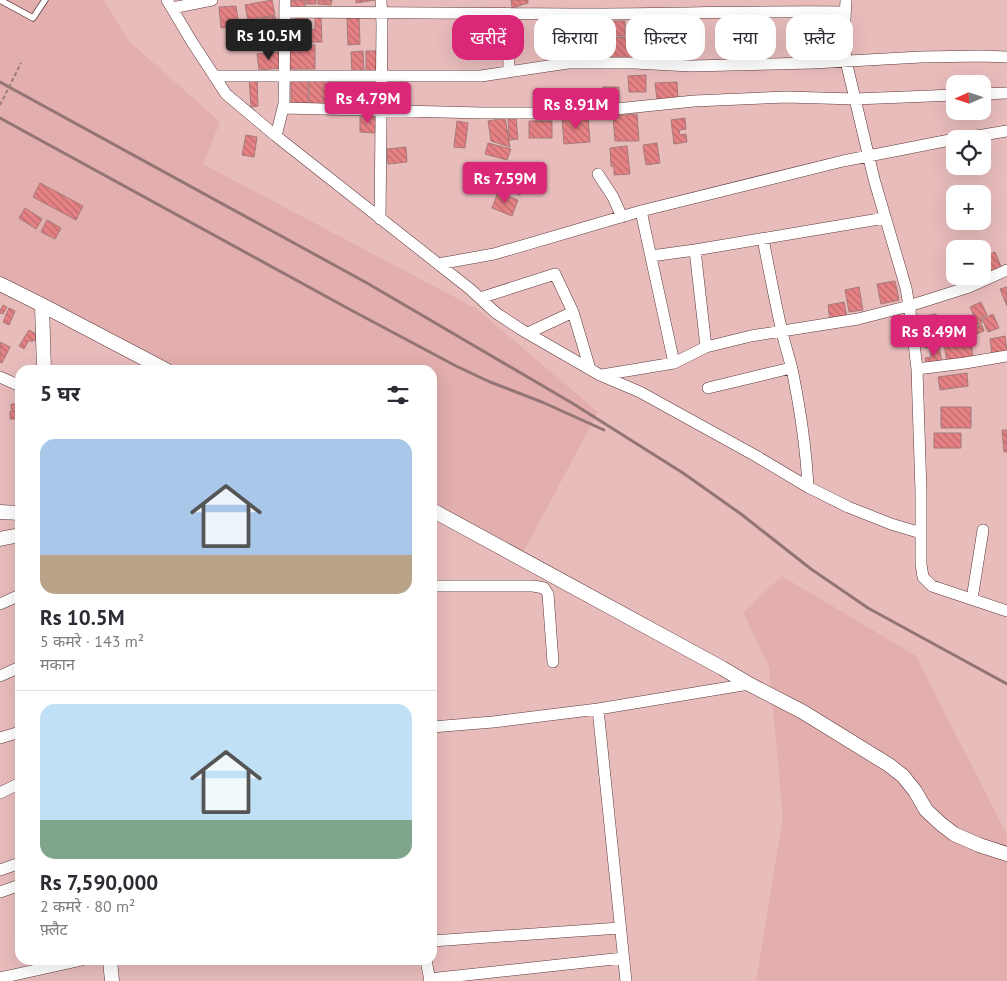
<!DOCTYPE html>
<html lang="hi">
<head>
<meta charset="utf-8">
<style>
  body { margin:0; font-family:"PT Sans","Noto Sans Devanagari",sans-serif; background:#f2f2f3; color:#2b2b33; height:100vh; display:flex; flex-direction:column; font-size:19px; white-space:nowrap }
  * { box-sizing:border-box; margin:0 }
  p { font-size:16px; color:#7c7c81 }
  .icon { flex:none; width:28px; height:28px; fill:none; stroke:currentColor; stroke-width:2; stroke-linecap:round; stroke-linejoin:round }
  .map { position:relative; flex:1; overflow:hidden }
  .panel { position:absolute; left:15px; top:365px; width:422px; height:600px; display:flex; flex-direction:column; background:#fff; border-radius:15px; box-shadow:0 5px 20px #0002 }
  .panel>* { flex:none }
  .guide { position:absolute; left:452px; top:15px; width:475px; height:45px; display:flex; gap:10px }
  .needle { width:32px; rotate:267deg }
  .controls { position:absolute; left:946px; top:75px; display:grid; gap:10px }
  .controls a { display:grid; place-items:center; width:45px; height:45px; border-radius:10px; background:#fff; box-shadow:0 5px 20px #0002; font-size:25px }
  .price { position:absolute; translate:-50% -42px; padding:0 11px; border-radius:5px; background:#db2777; color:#fff; font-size:16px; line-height:32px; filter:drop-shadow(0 1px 2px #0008) }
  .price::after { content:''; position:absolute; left:50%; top:30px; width:15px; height:11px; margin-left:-8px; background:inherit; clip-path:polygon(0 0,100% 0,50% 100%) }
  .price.selected { background:#222; color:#fff }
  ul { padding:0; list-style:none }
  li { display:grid; align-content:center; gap:10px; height:265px; padding:0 25px }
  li+li { border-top:1px solid #e1e1e2 }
  li span { display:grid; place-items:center; height:155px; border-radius:15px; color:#555 }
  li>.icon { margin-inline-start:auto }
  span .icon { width:90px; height:90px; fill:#fffc; stroke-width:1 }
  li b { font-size:21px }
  h2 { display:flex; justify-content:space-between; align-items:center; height:60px; padding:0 25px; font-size:21px }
  .pill { padding:0 18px; border-radius:15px; background:#fff; box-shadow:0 5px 20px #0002; font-size:18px; line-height:45px }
  .pill.selected { background:#db2777; color:#fff }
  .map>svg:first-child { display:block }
  .built { fill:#e3aeae }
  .building { fill:url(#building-back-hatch); stroke:#a57b7a }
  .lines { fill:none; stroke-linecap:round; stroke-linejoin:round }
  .service-casing { stroke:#5d3839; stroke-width:7 }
  .minor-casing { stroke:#5d3839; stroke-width:12 }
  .tertiary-casing { stroke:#5d3839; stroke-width:15 }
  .service { stroke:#fff; stroke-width:5.5 }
  .minor { stroke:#fff; stroke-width:11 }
  .tertiary { stroke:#fff; stroke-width:14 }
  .rail { stroke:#947575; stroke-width:3 }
  .path-bridge { stroke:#9d7c7c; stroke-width:2; stroke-dasharray:4 2.5; stroke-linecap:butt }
</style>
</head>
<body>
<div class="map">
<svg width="1007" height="981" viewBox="0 0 1007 981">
  <defs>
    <pattern id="building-back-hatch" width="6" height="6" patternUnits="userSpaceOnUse" patternTransform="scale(1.25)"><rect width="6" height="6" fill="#e68184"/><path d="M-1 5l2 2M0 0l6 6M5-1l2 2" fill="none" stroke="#bc6a6c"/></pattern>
  </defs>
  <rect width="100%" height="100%" fill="#e9bcbc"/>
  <!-- built -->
  <path class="built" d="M0,0H104L129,41L220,122L203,164L477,309L598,412L524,551L433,504L432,370H175L0,279Z
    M782,576L916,656L1007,835V981H756L783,817L769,667L743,612Z"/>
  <!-- building -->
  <path class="building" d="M272,0L275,15L248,20L245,5Z
    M291,0H305V9L291,10Z
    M306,0H316V4H306Z
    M318,0H332L331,5L318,4Z
    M356,0H375L356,3Z
    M511,0H528V3L512,8Z
    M236,6L239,26L221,28L219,7Z
    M275,16L278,28L243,35L240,23Z
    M295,16H307L308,33L297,34Z
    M315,17H321L322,42H310V30L315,29Z
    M359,17L360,44L348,45L347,18Z
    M609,21H625V36H609Z
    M680,21H693L692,57L678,56Z
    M737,28H748L747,59L736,58Z
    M277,31L280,47L255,51L252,35Z
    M645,32H657L658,55H645Z
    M611,37L644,39L643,58L610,57Z
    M288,45H315V69H288Z
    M363,51L364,72L352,73L351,52Z
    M366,51H380V72L366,71Z
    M279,52L281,68L259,70L257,54Z
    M646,75V92H629L628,76Z
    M249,78H257L258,106L251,107Z
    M291,79H308V104H291Z
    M309,79H326V104H309Z
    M342,79H354L353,105L342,104Z
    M677,82L678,99L657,100L655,83Z
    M603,87H619V102L603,103Z
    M637,114L639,141H615L613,116Z
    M360,115L376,116L375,133L360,132Z
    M588,116L590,142L564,144L562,118Z
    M505,118L510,147L491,141L488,121Z
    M685,118L686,129L679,130L680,135L686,134L687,142L674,144L671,120Z
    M508,119H516L518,139L509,140Z
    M457,121L468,123L465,148L454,147Z
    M529,121H552V138H529Z
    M246,135L257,137L254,157L242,155Z
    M488,143L511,149L507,160L485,154Z
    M657,143L660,163L646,165L643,145Z
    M627,146L630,174L614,175V167L611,166L610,148Z
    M406,147L407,162L388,164L387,149Z
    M500,176L524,186L520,195L496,185Z
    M40,183L83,206L76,220L33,197Z
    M498,192L518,200L512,216L492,208Z
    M25,208L42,219L36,229L19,218Z
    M47,220L61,228L55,239L41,232Z
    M977,241L982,249H967L966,247Z
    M963,243L966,249H956L955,247Z
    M995,252L1002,269L993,273L985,256Z
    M983,255L992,275L982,276Z
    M895,281L899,300L881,304L877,284Z
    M859,287L863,310L849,312L845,290Z
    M1007,287V306L1000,289Z
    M844,302L847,317L830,321L828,305Z
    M981,302L987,315L981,318L982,323L978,325L970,307Z
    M3,305L7,307L3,314L0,313V311Z
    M9,308L15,311L9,325L3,322Z
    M936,314L939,328L922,331L919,317Z
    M993,314L999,328L988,332L982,319Z
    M974,320L977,327L982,325L984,331L964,339L961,332L972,328L970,321Z
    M29,330L36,334L35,341L33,340L32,342L29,340L24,349L19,346Z
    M938,333L939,346L925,348L924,334Z
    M1005,336L1007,352L992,355L990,339Z
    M971,339L973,358L947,362L944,343Z
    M0,342L10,347L2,363L0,362Z
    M939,346L942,363L927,366L925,358L931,357L930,349Z
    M967,373L968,386L940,390L938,377Z
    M11,404H16V412H20V419H18V415H15V419H10V411H13V409H11Z
    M941,407H971V428H941Z
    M1002,430H1007V452H1004Z
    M934,433H961V448H934Z"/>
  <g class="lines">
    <defs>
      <path id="service" d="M0,0L33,18L45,0"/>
      <path id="minor" d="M167,0L192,42L226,94L276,136
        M285,0L284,104L276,136L470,289L496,313L522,330L600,375L640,392L756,456L808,487L848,507L891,524L921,533
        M846,0L844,39L846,61L874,179L906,288L911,318L917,369L921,492V564L923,577L932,586L1007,611
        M172,8L212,0
        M286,12C381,12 475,14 570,14C662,14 753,11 845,12
        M508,13L509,72
        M214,76H481L568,63H634L691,66L813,63L921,57L982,56L1007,57
        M982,94L1007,93
        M283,108L482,113H577L694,101L786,97L855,99L955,95
        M959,139L1007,131
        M598,174L613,197L622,217
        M641,211L674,363
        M380,219L382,25L381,0
        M763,239C769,270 775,301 782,332C785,345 789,357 792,369C800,408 806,447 808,487
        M695,250L706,347
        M651,256L695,250L885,218
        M438,264L494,254L641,211L843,161L955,139
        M480,298L555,274L573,312L528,333
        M573,312L590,369
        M917,369L965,363L1007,356
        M602,375L674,363L706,347L751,336L858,319L909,306L969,287L1007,270
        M0,377L20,386
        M708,388L791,368
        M432,586H533L544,588L548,594L553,662
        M972,599L983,530
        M0,604L20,595
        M0,676L20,667
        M598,709L626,981
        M432,727L493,722L598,709L749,684
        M0,738L20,732
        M0,793L20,783
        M0,870L20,863
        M0,892L20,885
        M432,941L620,928
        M426,960L430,981
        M0,978L82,960
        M429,979L623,958"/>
      <path id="tertiary" d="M0,284L42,305L166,370
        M42,305L44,370
        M432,510L722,668L749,684L803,712L889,765L903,776L915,791L926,810L941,824L954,834L979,845L1007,854
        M0,512L20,513
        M0,539L20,535
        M110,960L112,981"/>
    </defs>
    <!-- service casing -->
    <use href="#service" class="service-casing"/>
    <!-- minor casing -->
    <use href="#minor" class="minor-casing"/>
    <!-- tertiary casing -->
    <use href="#tertiary" class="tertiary-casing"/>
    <!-- service -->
    <use href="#service" class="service"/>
    <!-- minor -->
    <use href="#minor" class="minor"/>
    <!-- tertiary -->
    <use href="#tertiary" class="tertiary"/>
    <!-- rail -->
    <path class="rail" d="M0,82L367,283L572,403L683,473L741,514L811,569L868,608L1007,684
      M0,118L349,309L456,366L490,382L542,402L604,430"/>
    <!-- path-bridge -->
    <path class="path-bridge" d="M0,105L21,63"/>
  </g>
</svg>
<div class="controls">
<a><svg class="needle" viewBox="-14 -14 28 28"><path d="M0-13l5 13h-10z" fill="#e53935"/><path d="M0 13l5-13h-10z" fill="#7c7c81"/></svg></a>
<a><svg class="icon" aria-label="locate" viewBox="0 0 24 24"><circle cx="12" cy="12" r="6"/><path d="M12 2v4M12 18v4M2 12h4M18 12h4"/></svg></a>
<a>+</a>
<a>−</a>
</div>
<b class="price selected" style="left:269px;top:61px">Rs 10.5M</b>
<b class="price" style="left:368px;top:124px">Rs 4.79M</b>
<b class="price" style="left:576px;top:130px">Rs 8.91M</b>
<b class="price" style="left:505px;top:204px">Rs 7.59M</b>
<b class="price" style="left:934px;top:357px">Rs 8.49M</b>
<div class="guide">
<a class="pill selected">खरीदें</a>
<a class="pill">किराया</a>
<a class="pill">फ़िल्टर</a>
<a class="pill">नया</a>
<a class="pill">फ़्लैट</a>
</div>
<section class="panel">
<h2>5 घर<svg class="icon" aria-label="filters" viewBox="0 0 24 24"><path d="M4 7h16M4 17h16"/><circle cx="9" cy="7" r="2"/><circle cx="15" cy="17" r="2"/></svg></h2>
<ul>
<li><span style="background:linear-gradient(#a9c7e8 75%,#b9a48a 0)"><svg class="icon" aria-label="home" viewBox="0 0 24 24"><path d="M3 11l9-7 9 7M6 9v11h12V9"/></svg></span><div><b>Rs 10.5M</b><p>5 कमरे · 143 m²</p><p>मकान</p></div></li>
<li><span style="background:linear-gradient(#bfe0f5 75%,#7fa58c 0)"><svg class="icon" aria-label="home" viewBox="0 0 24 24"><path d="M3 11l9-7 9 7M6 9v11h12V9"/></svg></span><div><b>Rs 7,590,000</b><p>2 कमरे · 80 m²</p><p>फ़्लैट</p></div></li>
</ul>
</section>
</div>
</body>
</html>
